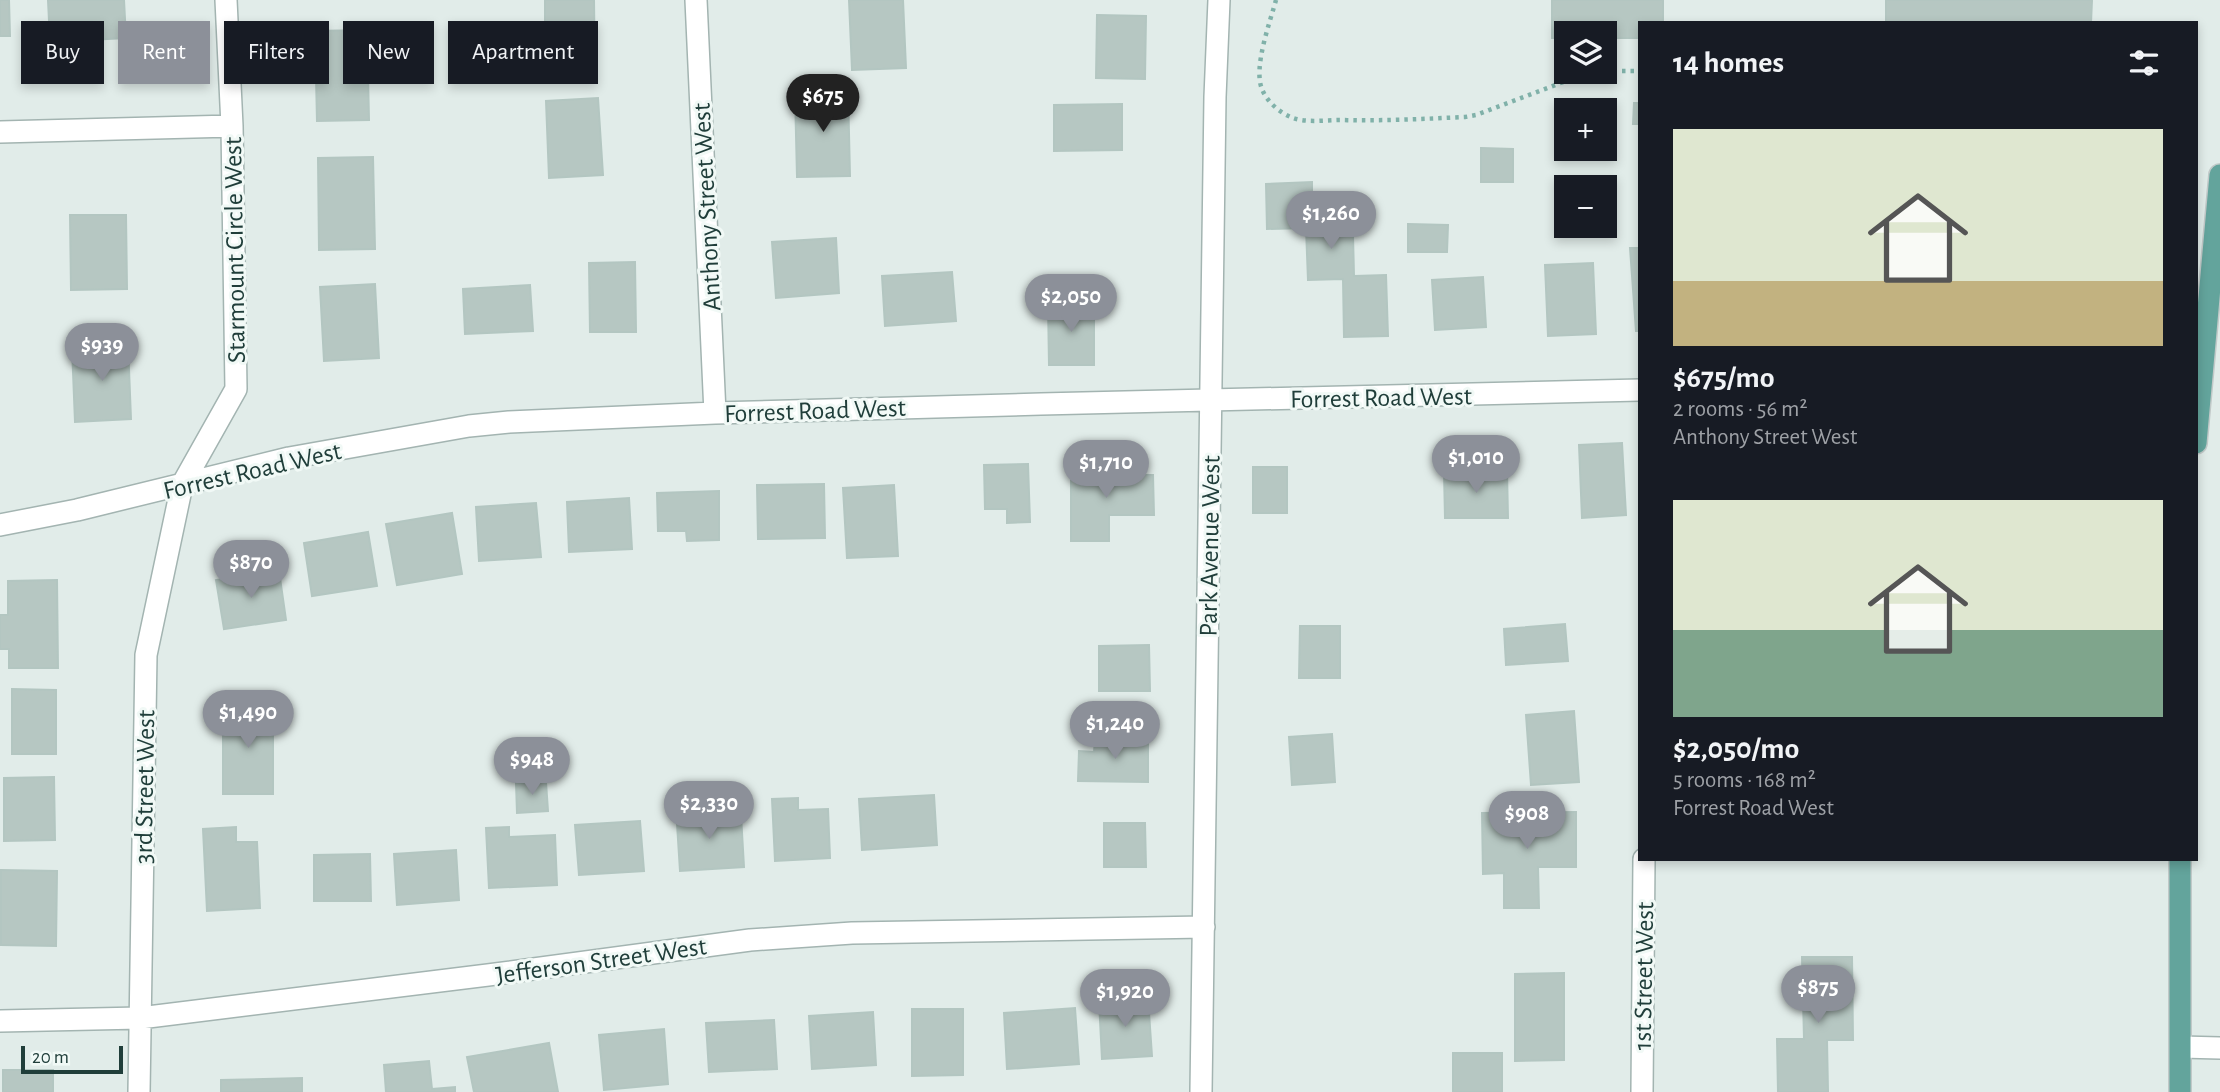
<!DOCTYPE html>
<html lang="en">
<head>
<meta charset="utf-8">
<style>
  body { margin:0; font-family:"Alegreya Sans",sans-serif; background:#20242c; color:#f1f3f6; height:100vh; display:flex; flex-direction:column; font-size:26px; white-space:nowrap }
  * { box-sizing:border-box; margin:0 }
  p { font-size:23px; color:#9ea1a6 }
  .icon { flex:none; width:38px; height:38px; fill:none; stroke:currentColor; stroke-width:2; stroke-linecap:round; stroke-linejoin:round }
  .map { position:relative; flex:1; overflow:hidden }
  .panel { position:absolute; left:1638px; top:21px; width:560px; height:840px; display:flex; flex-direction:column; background:#171b24; border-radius:0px; box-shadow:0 4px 10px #0003 }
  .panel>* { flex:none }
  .banner { position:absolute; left:21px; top:21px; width:665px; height:63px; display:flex; gap:14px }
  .controls { position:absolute; left:1554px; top:21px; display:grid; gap:14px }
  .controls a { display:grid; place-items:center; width:63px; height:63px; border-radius:0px; background:#171b24; box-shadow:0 4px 10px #0003; font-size:35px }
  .scale { position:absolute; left:21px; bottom:18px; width:102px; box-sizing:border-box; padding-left:7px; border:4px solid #203e3a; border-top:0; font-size:19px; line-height:24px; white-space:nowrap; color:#203e3a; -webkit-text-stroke:5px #f1f9f6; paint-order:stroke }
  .price { position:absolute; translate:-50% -60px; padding:0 16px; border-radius:24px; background:#8c9099; color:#fff; font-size:23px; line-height:46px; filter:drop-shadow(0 2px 4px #0008) }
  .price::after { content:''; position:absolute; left:50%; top:42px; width:21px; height:16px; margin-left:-10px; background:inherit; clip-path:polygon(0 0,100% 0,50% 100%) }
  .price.current { background:#222; color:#fff }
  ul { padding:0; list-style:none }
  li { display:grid; align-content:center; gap:14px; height:371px; padding:0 35px }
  li span { display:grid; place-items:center; height:217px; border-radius:0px; color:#555 }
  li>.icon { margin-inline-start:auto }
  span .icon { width:126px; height:126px; fill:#fffc; stroke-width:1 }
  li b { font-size:30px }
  h2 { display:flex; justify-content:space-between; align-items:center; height:84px; padding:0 35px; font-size:30px }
  .tag { padding:0 24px; border-radius:0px; background:#171b24; box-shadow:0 4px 10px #0003; font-size:24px; line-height:63px }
  .tag.current { background:#8c9099; color:#fff }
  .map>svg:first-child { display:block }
  .building { fill:#b6c7c2; stroke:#b3c6c1; stroke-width:2 }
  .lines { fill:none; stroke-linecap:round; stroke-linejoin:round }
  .minor-casing { stroke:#a3b4b1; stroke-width:24 }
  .major-casing { stroke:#c1c9c8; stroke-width:24 }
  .path { stroke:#80b1a9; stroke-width:4.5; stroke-dasharray:3.5 5; stroke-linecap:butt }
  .minor { stroke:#fff; stroke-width:21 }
  .major { stroke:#63a49c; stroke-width:21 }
  .labels { text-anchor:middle; stroke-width:6; stroke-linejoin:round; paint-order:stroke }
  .street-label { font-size:26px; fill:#203e3a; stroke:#f1f9f6 }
</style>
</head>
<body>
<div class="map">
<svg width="2220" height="1092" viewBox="0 0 2220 1092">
  <rect width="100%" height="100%" fill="#e1ece9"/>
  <!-- building -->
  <path class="building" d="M0,0H9L10,36H0Z
    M48,0H124L126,38L50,42Z
    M545,0H594L595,78H545Z
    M849,0H903L906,68L852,70Z
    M1552,0H1663V23H1640V38H1605V33H1566V38H1552Z
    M1886,0H2092L2091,23H1886Z
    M1097,15L1146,16L1145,79L1096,78Z
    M367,30L369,120L317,121L315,31Z
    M848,91L850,176L797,177L795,93Z
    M598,98L603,175L549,178L546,101Z
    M1634,103H1640V124H1633Z
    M1122,104V150L1054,151V105Z
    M1481,148L1513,149V182H1481Z
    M373,157L375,249L319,250L318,158Z
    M1312,182V193H1352L1354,276L1386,275L1388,336L1344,337L1343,279L1308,280L1306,228L1267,229L1266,184Z
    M70,215H126L127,289L71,290Z
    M1408,224L1448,225L1447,252H1408Z
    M836,238L839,293L776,298L772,242Z
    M1630,248H1640V331H1636Z
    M635,262L636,332H590L589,263Z
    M1593,263L1596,334L1548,336L1545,265Z
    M952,272L956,321L885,326L882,276Z
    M1483,277L1486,327L1435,330L1432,280Z
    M375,284L379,358L324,361L320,287Z
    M530,285L533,331L465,334L463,289Z
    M1048,303L1094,304V365H1049Z
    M128,344L131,419L75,422L72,347Z
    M1622,443L1626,515L1582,518L1579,445Z
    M1028,464L1030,522L1007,523V509H985L984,465Z
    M1071,466H1121L1120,475H1153L1154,515H1109V541H1071Z
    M1253,467H1287V513H1253Z
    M1507,471L1508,518H1445L1444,472Z
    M824,484L825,538L758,539L757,485Z
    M894,485L898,556L847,558L843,488Z
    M719,491V540L687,541L686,531H658L657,493Z
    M629,498L632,549L569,552L567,502Z
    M536,503L541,557L479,561L476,507Z
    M452,513L462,574L397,585L386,524Z
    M368,532L377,586L312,596L304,543Z
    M279,571L286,620L224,629L216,580Z
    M57,580L58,668H9V649H0V615H8V581Z
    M1565,624L1568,661L1506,665L1504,629Z
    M1300,626H1340V678H1299Z
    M1149,645L1150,691H1099V646Z
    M12,689L56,690V754H12Z
    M223,705H273V794H223Z
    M1574,711L1579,782L1531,785L1526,715Z
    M1332,734L1335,782L1292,785L1289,737Z
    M1095,739H1148V782L1078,781L1079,751L1094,752Z
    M54,777L55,840L4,841V778Z
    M546,782L548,811L517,813L516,783Z
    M934,795L937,845L862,850L859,799Z
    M798,798V810L828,809L830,858L775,861L772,799Z
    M701,806L702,818L741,815L744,867L680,871L676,808Z
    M1576,812V867H1538L1539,908H1504V873L1483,874L1482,813Z
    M640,821L644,871L579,875L575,825Z
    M1104,823H1145L1146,867H1104Z
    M236,827V842H257L260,908L207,911L203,829Z
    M509,827V837L555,835L557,885L489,888L486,828Z
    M456,850L459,900L397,905L394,854Z
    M370,854L371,901H314V855Z
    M1,870L57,871L56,946L1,945Z
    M1802,957H1852L1853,1040H1827L1828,1092H1778L1777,1039H1804Z
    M1564,973V1060L1515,1061V974Z
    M1148,998L1152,1056L1102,1059L1099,1001Z
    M1075,1008L1079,1064L1007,1069L1004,1013Z
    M912,1009H963V1075L912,1076Z
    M873,1012L876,1065L812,1069L809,1016Z
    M774,1020L777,1069L709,1072L706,1023Z
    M664,1029L668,1084L604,1090L599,1035Z
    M549,1043L558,1092H474L467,1057Z
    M1453,1053H1502V1092H1453Z
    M429,1061L432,1089L455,1087V1092H386L384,1065Z
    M3,1070H53V1092H3Z
    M302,1078V1092H221V1080Z"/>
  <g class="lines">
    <defs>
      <path id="minor" d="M696,0L715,413
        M0,132L232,126
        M0,525L77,510L289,458L469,426L509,422L715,413L1041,404L1640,390
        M0,1021L140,1018L488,975L750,940L852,933L1204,927
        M2181,1047L2220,1048
        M139,1092L146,655L182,485L236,389L232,126L226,0
        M1201,1092L1215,97L1219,0
        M1642,1092L1644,859"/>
      <path id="major" d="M2196,443L2220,175
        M2180,1092V859"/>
    </defs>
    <!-- minor casing -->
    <use href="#minor" class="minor-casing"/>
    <!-- major casing -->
    <use href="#major" class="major-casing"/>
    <!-- path -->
    <path class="path" d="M1276,0C1270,22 1253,68 1262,89C1267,102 1280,113 1293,118C1307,123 1325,120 1341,120C1382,121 1423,119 1465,117L1476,115L1579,76L1601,72
      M1605,71H1640"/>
    <!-- minor -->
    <use href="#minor" class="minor"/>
    <!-- major -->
    <use href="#major" class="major"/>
  </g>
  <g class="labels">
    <!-- street labels -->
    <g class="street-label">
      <text transform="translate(706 207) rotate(-93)" y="9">Anthony Street West</text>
      <text transform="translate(234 250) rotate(-91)" y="9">Starmount Circle West</text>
      <text transform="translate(1381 397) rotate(-1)" y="9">Forrest Road West</text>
      <text transform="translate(815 410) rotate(-2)" y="9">Forrest Road West</text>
      <text transform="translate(252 470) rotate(-13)" y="9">Forrest Road West</text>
      <text transform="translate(1209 546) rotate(-89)" y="9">Park Avenue West</text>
      <text transform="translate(144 787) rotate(-89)" y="9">3rd Street West</text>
      <text transform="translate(601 960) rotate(-8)" y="9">Jefferson Street West</text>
      <text transform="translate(1643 976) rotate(-89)" y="9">1st Street West</text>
    </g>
  </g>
</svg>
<div class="controls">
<a><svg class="icon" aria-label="layers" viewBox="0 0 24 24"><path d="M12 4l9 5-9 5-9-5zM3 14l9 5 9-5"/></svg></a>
<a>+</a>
<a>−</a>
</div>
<div class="scale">20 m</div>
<b class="price current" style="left:823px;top:134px">$675</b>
<b class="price" style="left:1331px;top:251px">$1,260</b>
<b class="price" style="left:1071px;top:334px">$2,050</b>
<b class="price" style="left:102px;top:383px">$939</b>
<b class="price" style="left:1476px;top:495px">$1,010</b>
<b class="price" style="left:1106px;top:500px">$1,710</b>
<b class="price" style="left:251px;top:600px">$870</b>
<b class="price" style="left:248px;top:750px">$1,490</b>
<b class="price" style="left:1115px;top:761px">$1,240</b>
<b class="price" style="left:532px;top:797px">$948</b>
<b class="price" style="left:709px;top:841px">$2,330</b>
<b class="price" style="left:1527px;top:851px">$908</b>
<b class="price" style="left:1818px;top:1025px">$875</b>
<b class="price" style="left:1125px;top:1029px">$1,920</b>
<div class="banner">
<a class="tag">Buy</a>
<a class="tag current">Rent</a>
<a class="tag">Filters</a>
<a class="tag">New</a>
<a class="tag">Apartment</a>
</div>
<section class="panel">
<h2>14 homes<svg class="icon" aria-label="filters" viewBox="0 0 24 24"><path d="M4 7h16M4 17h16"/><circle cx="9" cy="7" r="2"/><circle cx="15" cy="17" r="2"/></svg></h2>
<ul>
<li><span style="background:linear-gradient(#dfe7d0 70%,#c2b280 0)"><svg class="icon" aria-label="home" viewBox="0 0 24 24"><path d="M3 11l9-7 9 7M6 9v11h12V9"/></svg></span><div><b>$675/mo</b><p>2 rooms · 56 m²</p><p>Anthony Street West</p></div></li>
<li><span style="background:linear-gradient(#dfe7d0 60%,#7fa58c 0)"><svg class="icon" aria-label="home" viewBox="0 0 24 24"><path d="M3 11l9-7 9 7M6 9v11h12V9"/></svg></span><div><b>$2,050/mo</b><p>5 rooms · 168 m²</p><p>Forrest Road West</p></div></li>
</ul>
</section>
</div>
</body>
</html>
